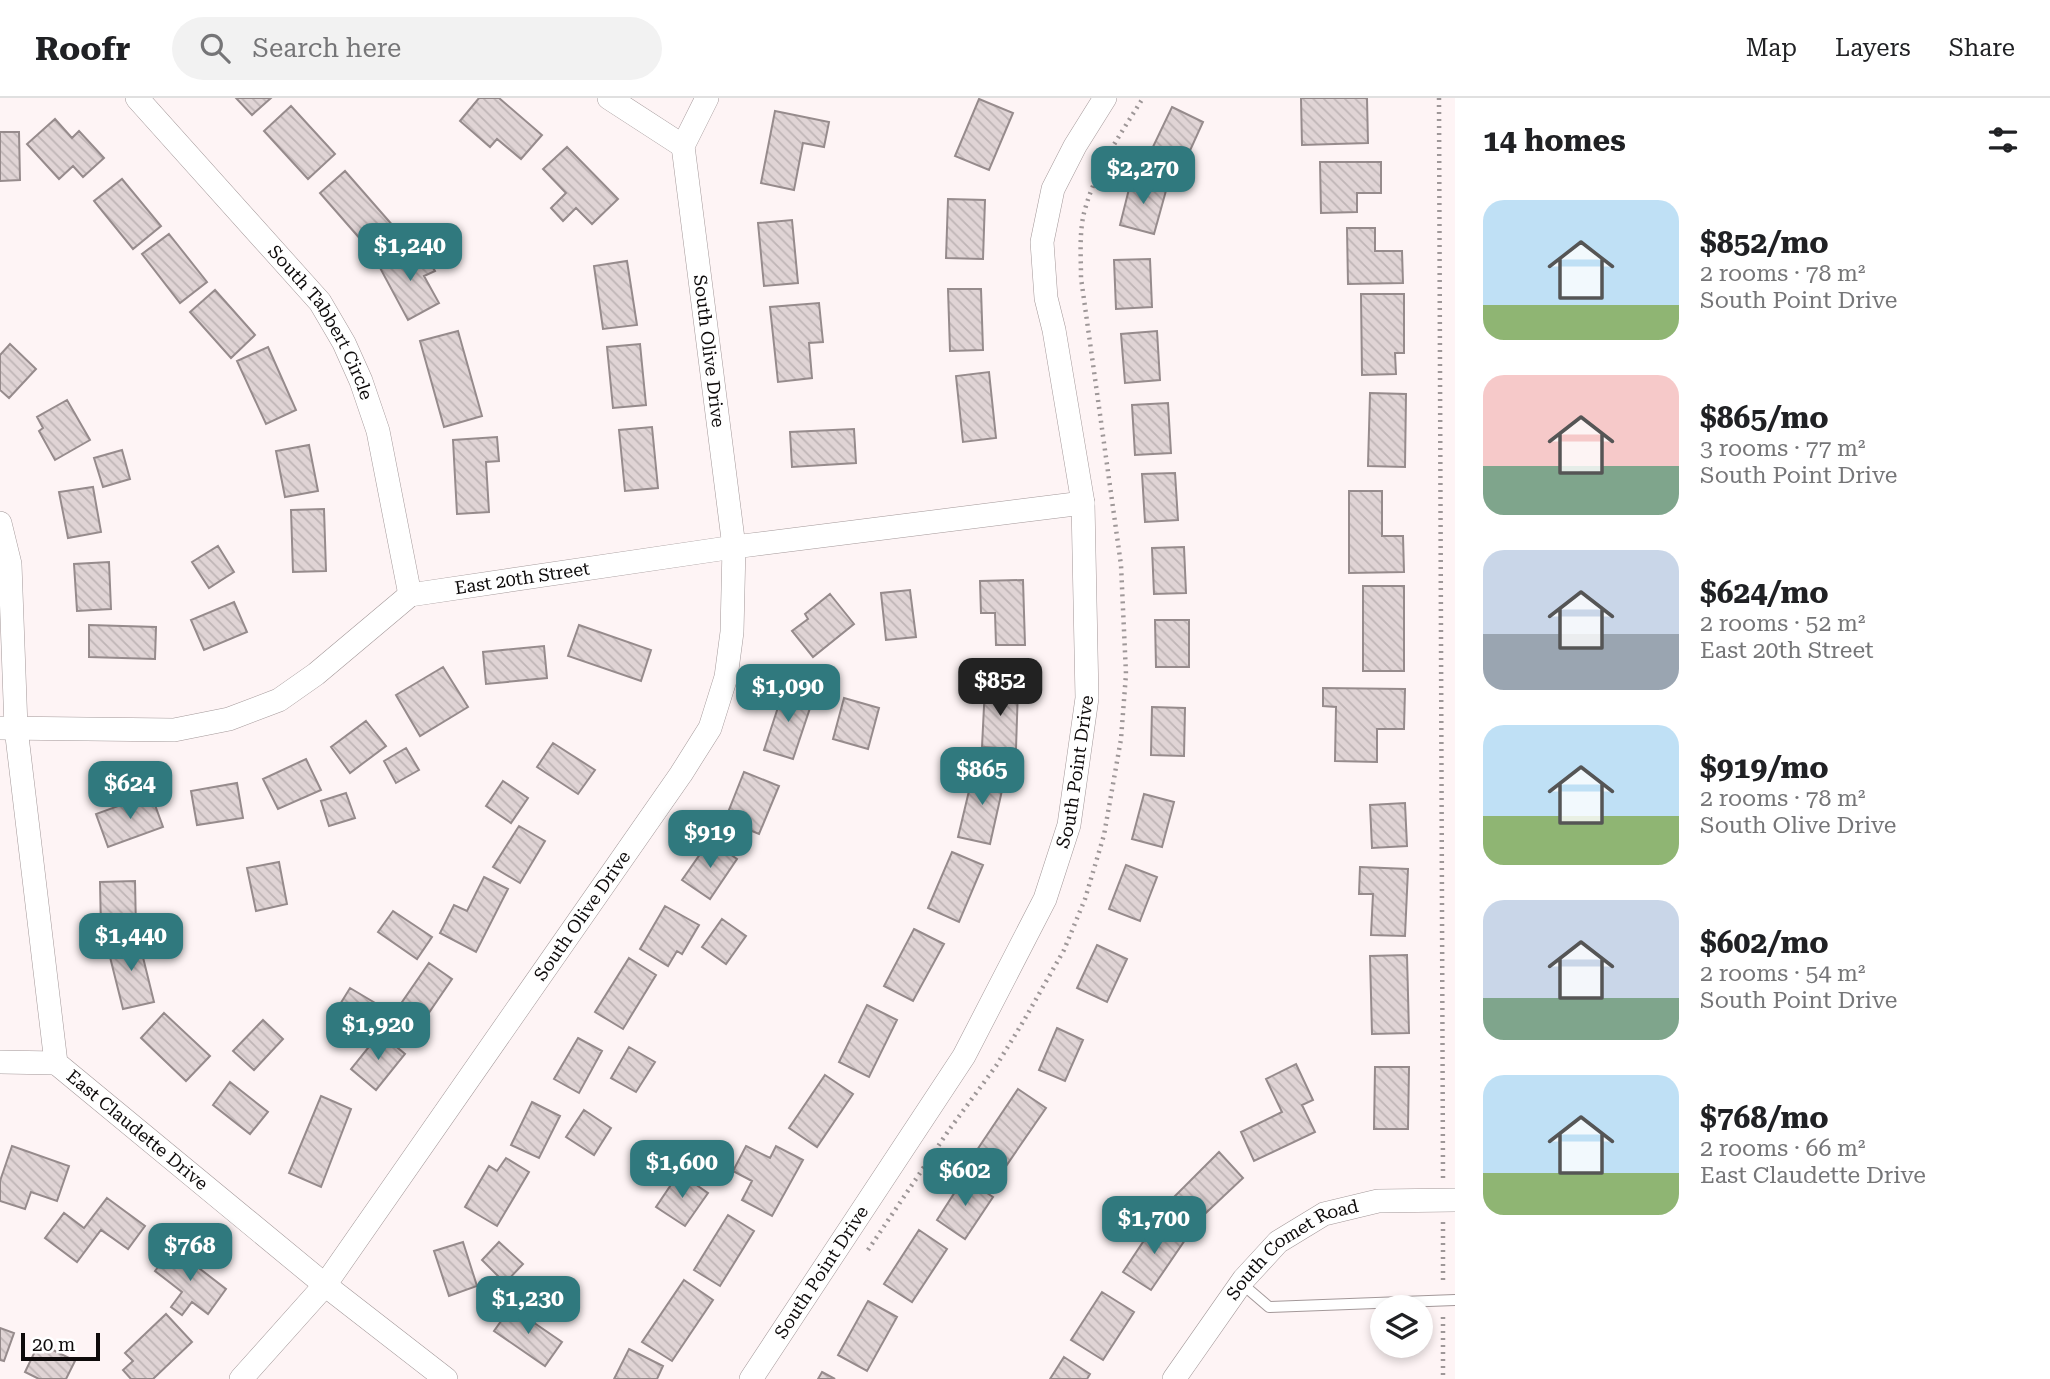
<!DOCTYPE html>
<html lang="en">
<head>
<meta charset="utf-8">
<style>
  body { margin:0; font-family:"Roboto Serif",serif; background:#f2f2f2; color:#202124; height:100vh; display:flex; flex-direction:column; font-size:26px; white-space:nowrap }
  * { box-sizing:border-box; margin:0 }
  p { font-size:23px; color:#757577 }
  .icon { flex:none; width:38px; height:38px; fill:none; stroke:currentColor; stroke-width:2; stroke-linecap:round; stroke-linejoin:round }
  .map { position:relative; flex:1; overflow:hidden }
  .drawer { display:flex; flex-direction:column; background:#fff; width:595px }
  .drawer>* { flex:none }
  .controls { position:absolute; left:1370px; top:1197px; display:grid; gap:14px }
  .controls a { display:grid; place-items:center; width:63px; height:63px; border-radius:50%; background:#fff; box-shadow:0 4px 10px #0003; font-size:35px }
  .scale { position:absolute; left:21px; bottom:18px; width:79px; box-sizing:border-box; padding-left:7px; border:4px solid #0e0b0b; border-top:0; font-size:19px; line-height:24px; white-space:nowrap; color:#0e0b0b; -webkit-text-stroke:5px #fff; paint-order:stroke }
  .price { position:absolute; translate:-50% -60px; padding:0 16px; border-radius:14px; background:#30797e; color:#fff; font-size:23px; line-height:46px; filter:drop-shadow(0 2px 4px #0008) }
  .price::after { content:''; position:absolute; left:50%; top:42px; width:21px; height:16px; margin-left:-10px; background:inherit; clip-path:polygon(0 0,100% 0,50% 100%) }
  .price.current { background:#222; color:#fff }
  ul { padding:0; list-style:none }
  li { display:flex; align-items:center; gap:21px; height:175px; padding:0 28px }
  li span { display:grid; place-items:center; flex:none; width:196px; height:140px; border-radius:21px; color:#555 }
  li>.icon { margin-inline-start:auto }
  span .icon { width:84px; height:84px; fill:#fffc; stroke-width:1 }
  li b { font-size:30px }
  h2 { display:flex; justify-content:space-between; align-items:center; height:84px; padding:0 28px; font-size:30px }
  header { display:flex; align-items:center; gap:42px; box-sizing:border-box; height:98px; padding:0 35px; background:#fff; border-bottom:2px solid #e0e0e0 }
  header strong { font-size:33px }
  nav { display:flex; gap:38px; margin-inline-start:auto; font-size:24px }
  .search { width:490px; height:63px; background:#f2f2f2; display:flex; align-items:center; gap:18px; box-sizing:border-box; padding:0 24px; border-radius:38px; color:#757577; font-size:26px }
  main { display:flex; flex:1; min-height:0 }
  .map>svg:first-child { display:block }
  .building { fill:url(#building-back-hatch); stroke:#968b8c; stroke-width:2 }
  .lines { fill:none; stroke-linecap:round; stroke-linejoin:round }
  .lane-casing { stroke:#a39899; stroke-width:12 }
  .street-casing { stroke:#a39899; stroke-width:24 }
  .path { stroke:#9e9798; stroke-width:4.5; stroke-dasharray:2 5; stroke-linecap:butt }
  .lane { stroke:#fff; stroke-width:10 }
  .street { stroke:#fff; stroke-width:23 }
  .labels { text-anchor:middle; stroke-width:5; stroke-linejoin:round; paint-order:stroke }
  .street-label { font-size:18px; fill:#0e0b0b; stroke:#fff }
</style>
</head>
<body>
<header>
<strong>Roofr</strong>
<div class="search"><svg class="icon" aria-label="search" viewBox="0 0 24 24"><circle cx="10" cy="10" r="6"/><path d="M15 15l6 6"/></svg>Search here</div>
<nav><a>Map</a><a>Layers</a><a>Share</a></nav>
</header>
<main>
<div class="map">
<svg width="1455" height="1281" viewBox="0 0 1455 1281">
  <defs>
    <pattern id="building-back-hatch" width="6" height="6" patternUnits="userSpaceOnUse" patternTransform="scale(1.75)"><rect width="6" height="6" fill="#e0d4d5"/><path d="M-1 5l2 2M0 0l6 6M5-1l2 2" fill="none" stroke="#bfb5b6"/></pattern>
  </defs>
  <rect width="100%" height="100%" fill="#fef4f5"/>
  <!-- building -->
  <path class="building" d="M236,0H271L252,17Z
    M479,0H499L542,37L521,61L497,41L490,49L460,23Z
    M1301,0H1367L1368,45L1302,47Z
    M979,1L1013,15L989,72L955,58Z
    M291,8L335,56L308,81L264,33Z
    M1172,9L1203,24L1183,68L1151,53Z
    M775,13L829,24L824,49L803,45L794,92L761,85Z
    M55,21L72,40L79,33L104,60L83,79L73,68L59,81L27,46Z
    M0,34H19L20,82L0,83Z
    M567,49L618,101L592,126L576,110L563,123L551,110L566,95L543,71Z
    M1320,64H1381V95H1357V114L1321,115Z
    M345,73L394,129L369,151L320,95Z
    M1132,79L1167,89L1154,136L1120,127Z
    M122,81L161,128L133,151L94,103Z
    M948,101L985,102L983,161L946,160Z
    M792,122L798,185L764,188L758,125Z
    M1347,130H1375V153H1402L1403,185L1348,186Z
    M169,136L207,184L180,205L142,156Z
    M406,153L412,164L426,157L435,173L424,178L439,205L408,222L379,168Z
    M1150,161L1152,209L1116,211L1114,162Z
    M627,163L637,227L603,231L594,168Z
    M948,191H981L983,252L950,253Z
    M215,192L255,237L231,260L190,214Z
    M1361,196H1404V255H1395L1396,276L1362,277Z
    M819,205L823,244L809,245L812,280L778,284L770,209Z
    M458,233L482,318L444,329L420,243Z
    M1157,233L1160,282L1125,285L1121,236Z
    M10,246L36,271L9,300L0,292V257Z
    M640,246L646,307L613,310L607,249Z
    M268,249L296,312L266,326L237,263Z
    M989,274L996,340L963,344L956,278Z
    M1370,295L1406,296L1405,369L1368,368Z
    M67,302L90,342L55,362L39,333L43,330L37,319Z
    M1168,305L1171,355L1135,357L1132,307Z
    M652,329L658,390L625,393L619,332Z
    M854,331L856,365L792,369L790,334Z
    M497,339L499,363L486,364L489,414L457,416L453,342Z
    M309,347L318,393L285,399L276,353Z
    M122,352L130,381L103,389L94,360Z
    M1175,375L1178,422L1145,424L1142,376Z
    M93,389L101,434L68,440L59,394Z
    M1349,393H1382V438H1403L1404,474L1349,475Z
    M324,411L326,473L293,474L291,412Z
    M218,448L234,474L209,490L192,464Z
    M1184,449L1186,495L1154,496L1152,450Z
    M109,464L111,511L77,513L74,466Z
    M1023,482L1025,547H996L995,515H981L980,483Z
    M1363,488H1404V573H1363Z
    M910,492L916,539L886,542L881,495Z
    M830,496L854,526L813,559L792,533L808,521L805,516Z
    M234,504L247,534L204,552L191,522Z
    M1155,522H1189V569H1156Z
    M89,527L156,529L155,561L89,559Z
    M579,527L651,552L641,583L568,558Z
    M544,548L547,580L486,586L483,554Z
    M443,569L468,609L420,638L396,597Z
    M985,588L1018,590L1016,651L982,649Z
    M1323,590L1405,591L1404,631H1377V664L1335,663L1336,609L1323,608Z
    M784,591L813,601L793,661L764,652Z
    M844,600L879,610L868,651L833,641Z
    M1152,609L1185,610L1184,658L1151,657Z
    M366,623L386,648L350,675L331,649Z
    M553,645L595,672L578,696L537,669Z
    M406,650L419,672L396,685L384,663Z
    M306,661L321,692L278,711L263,681Z
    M974,672L1005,679L990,746L958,739Z
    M744,674L779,688L759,736L725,722Z
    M503,683L528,700L511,725L486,708Z
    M237,685L243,720L197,727L191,693Z
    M346,695L355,720L329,728L321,703Z
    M151,696L163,729L108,749L96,716Z
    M1144,696L1174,704L1162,749L1132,741Z
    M1405,705L1407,748L1372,750L1370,707Z
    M519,728L545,743L520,785L493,769Z
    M710,742L737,761L710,801L682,782Z
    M952,754L983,767L959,824L928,810Z
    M279,764L287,806L256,813L247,770Z
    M1126,767L1157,779L1140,823L1109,811Z
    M1360,769L1408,771L1405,838L1371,837L1373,796H1359Z
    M484,779L508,791L476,854L440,835L454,807L467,813Z
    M135,783L136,831L101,832L100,784Z
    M665,808L699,827L682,856L677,853L668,868L640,851Z
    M393,813L432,839L417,861L378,834Z
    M722,821L746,838L726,866L702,849Z
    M914,831L944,846L913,903L884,888Z
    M138,839L154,904L123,911L107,847Z
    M1097,847L1127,861L1107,904L1077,890Z
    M1407,857L1409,935L1372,936L1370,858Z
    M629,860L656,877L623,931L595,914Z
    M429,865L452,881L424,922L400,907Z
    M350,890L382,909L371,928L339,908Z
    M867,907L897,922L869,979L839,964Z
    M164,915L210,958L186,983L141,940Z
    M263,922L283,941L254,972L233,953Z
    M1057,930L1083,942L1065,983L1039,972Z
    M380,935L405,956L376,992L351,971Z
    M578,940L602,953L579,995L554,981Z
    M629,949L655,964L636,994L611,980Z
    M1296,966L1313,1002L1302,1007L1315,1034L1254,1063L1241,1034L1282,1014L1266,981Z
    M1375,969H1409L1408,1031H1374Z
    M825,977L853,996L817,1049L789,1030Z
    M230,984L268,1014L250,1036L213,1007Z
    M1018,991L1046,1010L1004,1071L977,1052Z
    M321,998L351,1011L321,1089L289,1075Z
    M532,1004L560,1018L539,1060L511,1047Z
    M584,1012L611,1030L594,1057L566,1039Z
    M12,1048L69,1068L57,1103L31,1094L25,1111L0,1103V1083Z
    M746,1048L770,1060L776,1048L803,1062L772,1118L742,1102L752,1083L733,1073Z
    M1219,1054L1243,1080L1193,1127L1170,1103Z
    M506,1060L529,1074L497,1128L465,1109L489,1068L497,1073Z
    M679,1075L708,1095L685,1128L656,1109Z
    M964,1080L993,1099L965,1141L937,1122Z
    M107,1100L145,1128L128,1151L101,1132L77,1164L45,1140L64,1115L84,1130Z
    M728,1117L754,1133L720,1188L694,1172Z
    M1157,1123L1185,1142L1151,1192L1123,1174Z
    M919,1132L947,1151L912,1204L884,1186Z
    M463,1144L477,1188L449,1198L434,1153Z
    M499,1144L523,1166L505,1185L482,1162Z
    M173,1150L226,1191L208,1216L192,1204L182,1217L171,1209L182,1194L155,1173Z
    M684,1182L713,1202L672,1263L642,1244Z
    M1102,1194L1134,1214L1103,1262L1071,1242Z
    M868,1203L897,1219L867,1273L838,1257Z
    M511,1209L562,1244L545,1268L494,1233Z
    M166,1216L192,1244L153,1281H131L123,1272L133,1263L125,1255Z
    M0,1230L14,1235L4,1263L0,1262Z
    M39,1245L75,1263L66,1281H39L25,1274Z
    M629,1251L663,1268L657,1281H614Z
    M1064,1259L1090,1276L1087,1281H1050Z
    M822,1274L835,1281H818Z"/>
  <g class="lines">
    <defs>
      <path id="lane" d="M1241,1185L1269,1209L1455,1202"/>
      <g id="street">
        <path id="s1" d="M137,0L320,204L344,245L361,283L378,333L410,497"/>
        <path d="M609,0L683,48"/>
        <path id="s2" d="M0,425L10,466L16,630L56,965L325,1187L446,1281"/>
        <path id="s3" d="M0,630L174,632L229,621L279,602L316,576L410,497L734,449L1083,405"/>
        <path d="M0,964L56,965"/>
        <path id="s4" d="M241,1281L325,1187L681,676L710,630L726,579L732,534L734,449L683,48L707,0"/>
        <path id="s5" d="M751,1281L964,958L1045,801L1069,727L1087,600L1083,405L1054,232L1046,200L1042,144L1053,91L1075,48L1105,0"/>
        <path id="s6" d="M1174,1281L1244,1181L1278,1144L1324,1116L1378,1103L1455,1102"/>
      </g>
    </defs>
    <!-- lane casing -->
    <use href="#lane" class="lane-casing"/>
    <!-- street casing -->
    <use href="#street" class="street-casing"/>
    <!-- path -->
    <path class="path" d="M1439,0L1443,1081
      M1443,1124V1186
      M868,1152L949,1032L996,968L1023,924L1064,852L1085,801L1104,737L1121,641L1126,576L1121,467L1081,180C1081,159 1079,136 1084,115C1095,72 1120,37 1143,0
      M1443,1219V1281"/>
    <!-- lane -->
    <use href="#lane" class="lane"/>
    <!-- street -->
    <use href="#street" class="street"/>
  </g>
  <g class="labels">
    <!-- street labels -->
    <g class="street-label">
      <text dy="6" stroke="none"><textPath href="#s1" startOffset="292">South Tabbert Circle</textPath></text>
      <text transform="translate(709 253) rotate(83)" y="6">South Olive Drive</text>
      <text dy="6" stroke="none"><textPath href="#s3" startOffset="565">East 20th Street</textPath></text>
      <text dy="6" stroke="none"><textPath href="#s5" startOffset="695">South Point Drive</textPath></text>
      <text dy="6" stroke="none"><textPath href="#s4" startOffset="576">South Olive Drive</textPath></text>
      <text dy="6" stroke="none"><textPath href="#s2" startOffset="649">East Claudette Drive</textPath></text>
      <text dy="6" stroke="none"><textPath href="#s6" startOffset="180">South Comet Road</textPath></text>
      <text dy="6" stroke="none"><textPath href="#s5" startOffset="128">South Point Drive</textPath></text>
    </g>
  </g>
</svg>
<div class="controls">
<a><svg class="icon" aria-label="layers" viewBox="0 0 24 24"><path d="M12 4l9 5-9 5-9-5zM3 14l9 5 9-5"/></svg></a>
</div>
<div class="scale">20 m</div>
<b class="price" style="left:1143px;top:108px">$2,270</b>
<b class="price" style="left:410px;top:185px">$1,240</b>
<b class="price current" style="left:1000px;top:620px">$852</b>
<b class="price" style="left:788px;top:626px">$1,090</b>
<b class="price" style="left:982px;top:709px">$865</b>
<b class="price" style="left:130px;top:723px">$624</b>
<b class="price" style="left:710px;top:772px">$919</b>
<b class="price" style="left:131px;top:875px">$1,440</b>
<b class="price" style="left:378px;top:964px">$1,920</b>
<b class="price" style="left:682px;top:1102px">$1,600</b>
<b class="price" style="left:965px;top:1110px">$602</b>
<b class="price" style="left:1154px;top:1158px">$1,700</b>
<b class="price" style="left:190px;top:1185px">$768</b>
<b class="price" style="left:528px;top:1238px">$1,230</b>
</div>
<section class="drawer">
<h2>14 homes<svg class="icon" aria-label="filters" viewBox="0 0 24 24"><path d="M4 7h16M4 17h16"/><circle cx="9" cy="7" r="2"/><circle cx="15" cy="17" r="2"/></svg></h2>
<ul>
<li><span style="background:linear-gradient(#bfe0f5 75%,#8fb573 0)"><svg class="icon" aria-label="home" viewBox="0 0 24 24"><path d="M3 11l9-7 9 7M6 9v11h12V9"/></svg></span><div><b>$852/mo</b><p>2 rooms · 78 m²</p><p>South Point Drive</p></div></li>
<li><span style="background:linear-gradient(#f6c9c9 65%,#7fa58c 0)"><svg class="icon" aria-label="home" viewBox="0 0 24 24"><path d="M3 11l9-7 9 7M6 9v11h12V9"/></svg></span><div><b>$865/mo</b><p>3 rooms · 77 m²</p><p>South Point Drive</p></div></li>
<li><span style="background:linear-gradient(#c9d6e8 60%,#9aa5b1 0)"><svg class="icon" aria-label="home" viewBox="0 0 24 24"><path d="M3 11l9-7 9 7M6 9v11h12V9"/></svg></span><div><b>$624/mo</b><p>2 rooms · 52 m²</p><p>East 20th Street</p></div></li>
<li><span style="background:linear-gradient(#bfe0f5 65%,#8fb573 0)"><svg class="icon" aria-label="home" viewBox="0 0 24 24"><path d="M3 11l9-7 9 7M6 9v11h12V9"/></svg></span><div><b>$919/mo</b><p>2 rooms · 78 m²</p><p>South Olive Drive</p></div></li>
<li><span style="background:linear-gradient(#c9d6e8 70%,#7fa58c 0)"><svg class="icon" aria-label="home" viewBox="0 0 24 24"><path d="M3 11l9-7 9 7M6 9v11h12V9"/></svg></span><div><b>$602/mo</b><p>2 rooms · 54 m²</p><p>South Point Drive</p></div></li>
<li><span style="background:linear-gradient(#bfe0f5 70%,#8fb573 0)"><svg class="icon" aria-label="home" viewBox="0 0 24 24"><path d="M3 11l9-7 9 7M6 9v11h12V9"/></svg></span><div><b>$768/mo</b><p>2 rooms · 66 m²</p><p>East Claudette Drive</p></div></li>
</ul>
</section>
</main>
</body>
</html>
